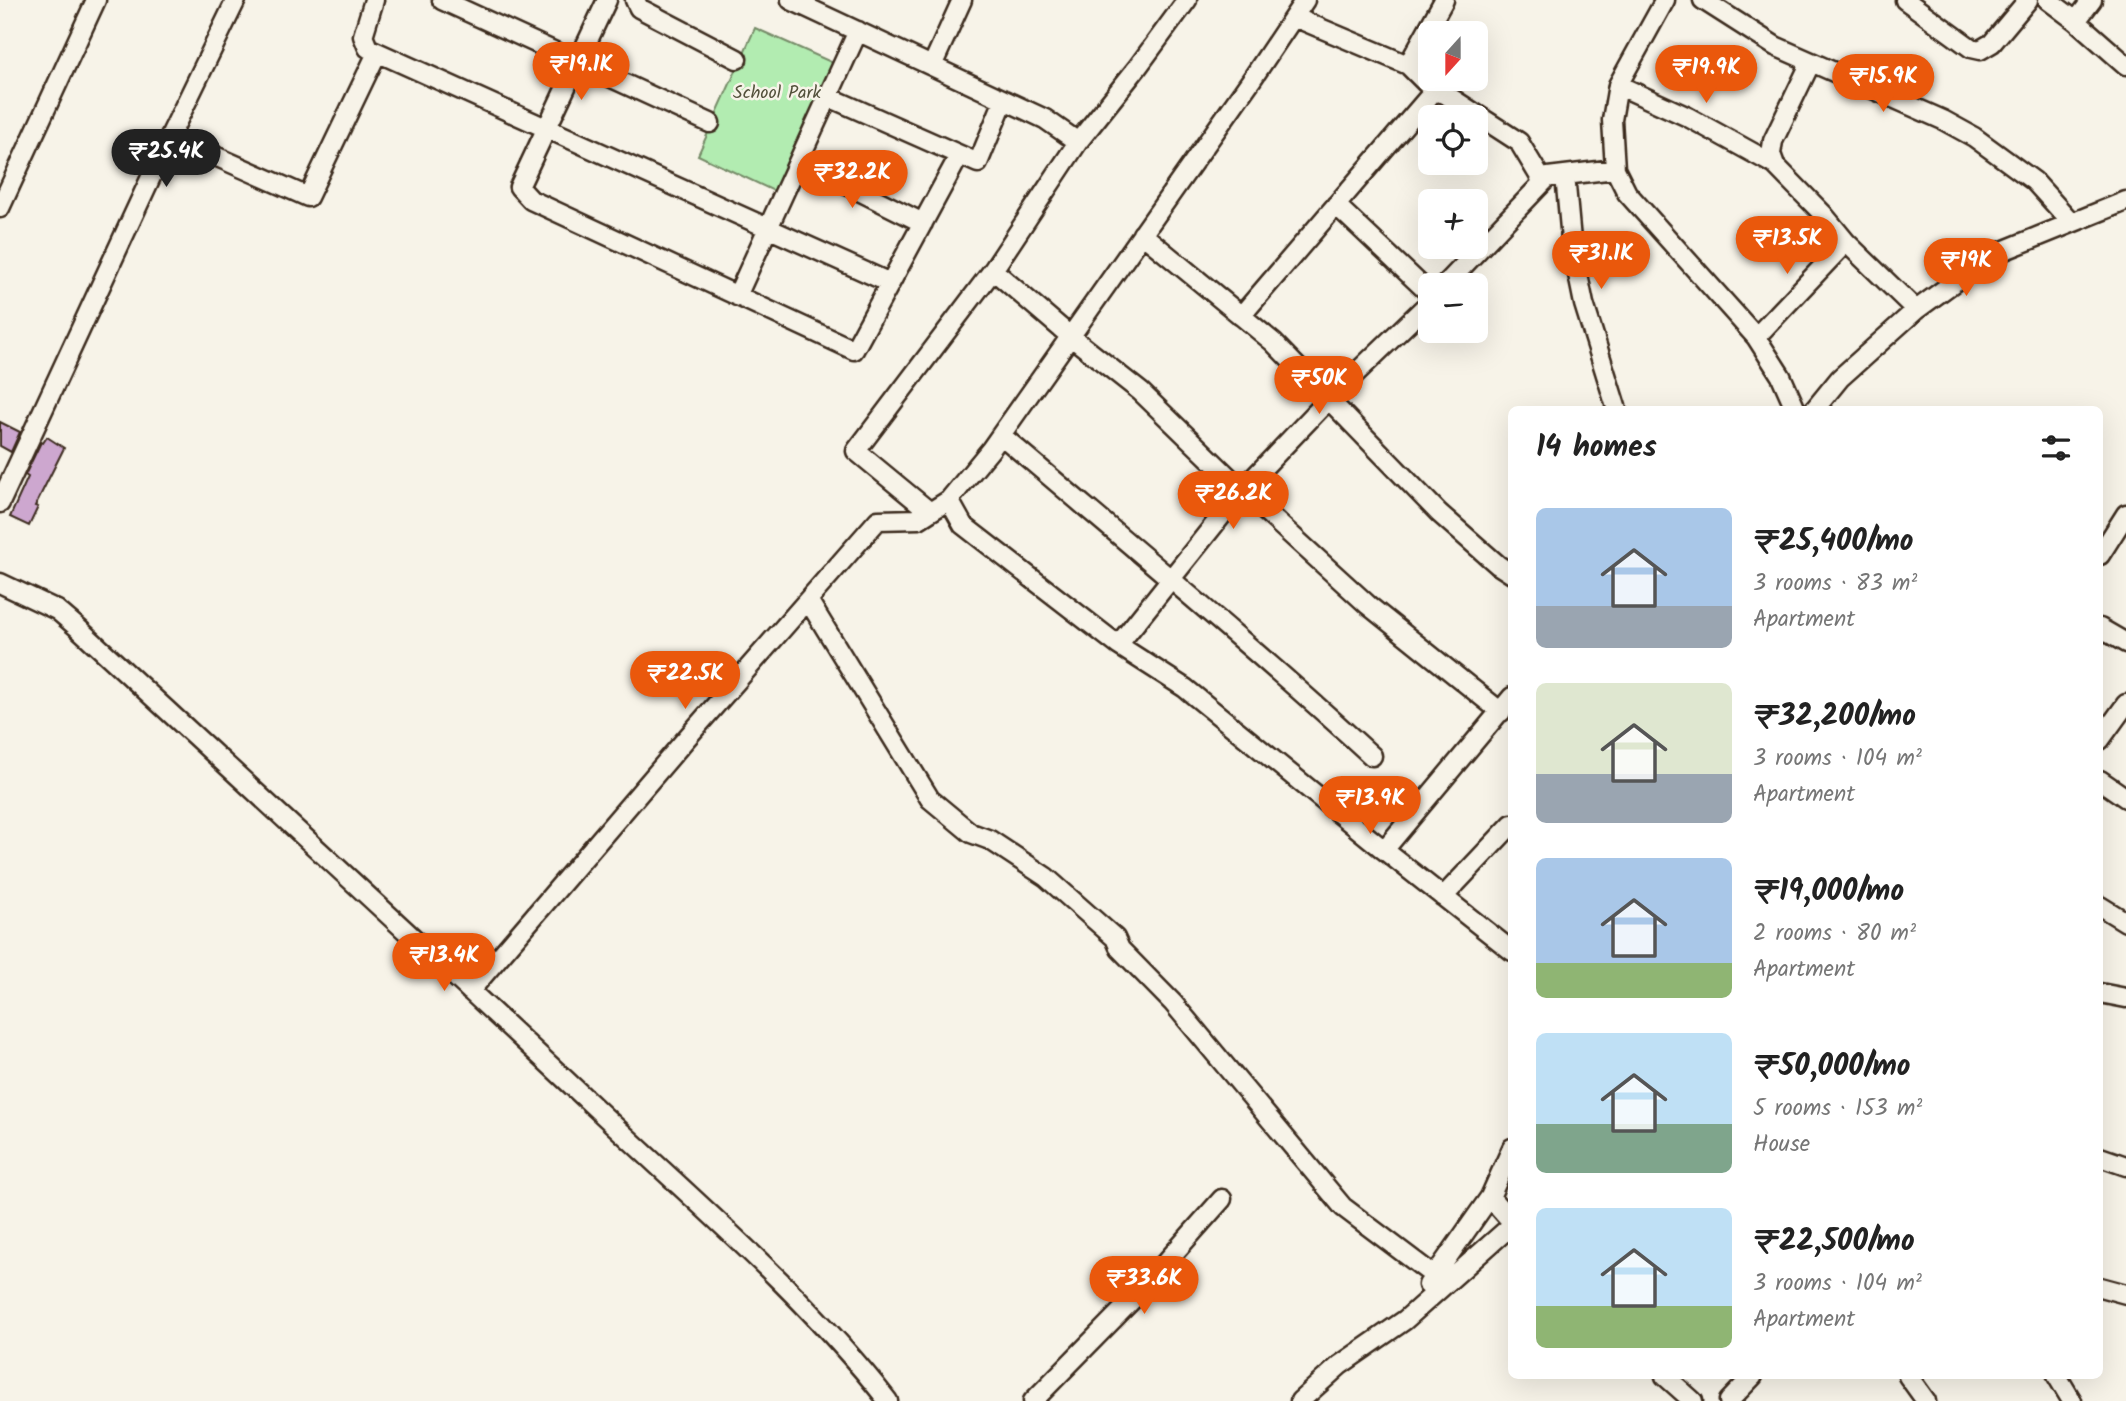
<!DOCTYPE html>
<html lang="en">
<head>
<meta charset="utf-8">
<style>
  body { margin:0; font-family:Kalam,sans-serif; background:#f6f6f6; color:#222; height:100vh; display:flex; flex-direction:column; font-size:26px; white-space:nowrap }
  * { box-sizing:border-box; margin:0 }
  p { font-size:23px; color:#767676 }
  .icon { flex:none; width:38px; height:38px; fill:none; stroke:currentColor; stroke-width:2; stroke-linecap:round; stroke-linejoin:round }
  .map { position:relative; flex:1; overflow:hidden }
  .drawer { position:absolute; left:1508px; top:406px; width:595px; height:973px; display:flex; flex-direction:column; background:#fff; border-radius:10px; box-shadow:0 7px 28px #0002 }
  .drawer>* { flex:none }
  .needle { width:46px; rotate:201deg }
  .tools { position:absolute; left:1418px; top:21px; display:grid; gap:14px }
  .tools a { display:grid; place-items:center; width:70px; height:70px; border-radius:10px; background:#fff; box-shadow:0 7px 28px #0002; font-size:35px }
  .price { position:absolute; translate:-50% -60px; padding:0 16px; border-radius:24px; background:#ea580c; color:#fff; font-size:23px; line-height:46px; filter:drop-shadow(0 2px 4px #0008) }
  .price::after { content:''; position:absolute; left:50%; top:42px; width:21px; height:16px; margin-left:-10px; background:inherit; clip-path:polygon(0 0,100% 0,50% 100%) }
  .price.selected { background:#222; color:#fff }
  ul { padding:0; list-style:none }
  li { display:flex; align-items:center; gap:21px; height:175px; padding:0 28px }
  li span { display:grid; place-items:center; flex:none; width:196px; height:140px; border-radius:10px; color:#555 }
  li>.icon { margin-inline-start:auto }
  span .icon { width:84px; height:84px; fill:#fffc; stroke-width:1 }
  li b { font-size:30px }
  h2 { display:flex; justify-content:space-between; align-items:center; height:84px; padding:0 28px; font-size:30px }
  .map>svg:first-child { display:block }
  .green { fill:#b2ecb1; stroke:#768b68; stroke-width:2 }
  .building { fill:#cda7cf; stroke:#3b2a1e; stroke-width:2 }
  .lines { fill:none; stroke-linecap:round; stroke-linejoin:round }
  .minor-casing { stroke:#3b2a1e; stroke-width:23 }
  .minor { stroke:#f7f3e8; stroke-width:18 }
  .labels { text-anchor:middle; stroke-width:5; stroke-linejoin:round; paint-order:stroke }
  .park-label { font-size:18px; fill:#53513b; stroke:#f7f3e8 }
</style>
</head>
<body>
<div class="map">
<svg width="2126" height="1401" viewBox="0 0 2126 1401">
  <rect width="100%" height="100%" fill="#f7f3e8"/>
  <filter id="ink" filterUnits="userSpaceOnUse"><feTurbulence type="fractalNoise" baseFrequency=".0143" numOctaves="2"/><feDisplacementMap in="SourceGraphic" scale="14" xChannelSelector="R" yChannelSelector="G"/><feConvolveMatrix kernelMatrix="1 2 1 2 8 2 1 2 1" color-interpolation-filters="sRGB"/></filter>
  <g filter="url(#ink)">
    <!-- green -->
    <path class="green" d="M755,28L840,66L778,193L698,155Z"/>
    <!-- building -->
    <path class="building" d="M0,422L20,432L11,452L0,446Z
      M47,437L64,448L35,506L38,507L29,526L10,517L28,477L25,475L41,442L43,443Z"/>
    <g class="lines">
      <defs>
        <path id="minor" d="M374,0L363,36L368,48L890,283
          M442,0L710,123
          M607,0L519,187L531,200L854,350L959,156
          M635,0L639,8L737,59
          M791,0L1045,119L1078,142L993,270L856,451L930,512
          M1665,0L1618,85L1612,120L1615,169L1627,193L1756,337L1781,376L1796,410
          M1703,0L1775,46L1943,120L1974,137L2034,181L2071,222
          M1905,0L1971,48L1980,50L1992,43L2028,0
          M2048,0L2076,21L2126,65
          M1294,17L1408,65L1434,91L1445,94L1519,142L1543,182
          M2076,21L2092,0
          M1811,62L1773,141L1771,154L1775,165L1823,214L1846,242L1916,310
          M1408,65L1444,0
          M932,66L962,0
          M1618,85L1688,117L1775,165
          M829,97L978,163L1004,100
          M170,136L236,0
          M1078,142L1137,68L1187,0
          M799,161L923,223
          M1565,175L1571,240L1584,304L1617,410
          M1336,205L1430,294
          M0,208L96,0
          M1142,234L1273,342L1439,513L1498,565L1512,574
          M993,270L1070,336L1141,392L1242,490L1368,605L1501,712
          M1445,285L1548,177L1615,169
          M737,296L858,31
          M1241,316L1434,91
          M1756,337L1846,242
          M1814,410L1840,378L1916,310L1990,256L2126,201
          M1001,435C1125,541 1251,645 1372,756
          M949,500L963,525L1118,645L1185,688L1384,850
          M0,503L170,136L308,197L377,53
          M2100,555L2126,514
          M0,583L57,610L78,628C253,790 429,951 602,1114C700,1206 805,1295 888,1401
          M808,600L930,799L971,833L990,840L1046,877L1115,938L1120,949L1173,1003L1343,1207L1445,1284
          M2100,628L2126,643
          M1118,645L1242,490L1329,399L1430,302
          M1512,697L1384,850L1512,951
          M2100,740L2126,704
          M2100,780L2126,798
          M1443,897L1512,824
          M2100,906L2126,922
          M470,991L685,740L878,520L919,519L949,500L991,449L1252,79L1305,0
          M2100,993L2126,998
          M2100,1157L2126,1166
          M1490,1197L1512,1222
          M1428,1285L1490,1197L1512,1148
          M2100,1287L2126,1294
          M1665,1376L1693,1401
          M1908,1376L1926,1401
          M2057,1376L2072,1401
          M1033,1401L1135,1297L1222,1199
          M1300,1401L1340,1365L1405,1320L1512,1225
          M1729,1401L1753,1376"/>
      </defs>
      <!-- minor casing -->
      <use href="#minor" class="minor-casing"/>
      <!-- minor -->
      <use href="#minor" class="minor"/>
    </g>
  </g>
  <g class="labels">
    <!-- park labels -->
    <g class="park-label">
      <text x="777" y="98">School Park</text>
    </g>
  </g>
</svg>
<div class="tools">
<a><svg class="needle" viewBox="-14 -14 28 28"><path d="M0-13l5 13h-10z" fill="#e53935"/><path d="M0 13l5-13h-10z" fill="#767676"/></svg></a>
<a><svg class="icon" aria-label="locate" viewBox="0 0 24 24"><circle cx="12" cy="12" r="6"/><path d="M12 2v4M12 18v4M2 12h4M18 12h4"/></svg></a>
<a>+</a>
<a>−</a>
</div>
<b class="price" style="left:581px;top:102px">₹19.1K</b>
<b class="price" style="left:1706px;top:105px">₹19.9K</b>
<b class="price" style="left:1883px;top:114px">₹15.9K</b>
<b class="price selected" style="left:166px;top:189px">₹25.4K</b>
<b class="price" style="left:852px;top:210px">₹32.2K</b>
<b class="price" style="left:1787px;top:276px">₹13.5K</b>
<b class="price" style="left:1601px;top:291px">₹31.1K</b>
<b class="price" style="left:1966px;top:298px">₹19K</b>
<b class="price" style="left:1319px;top:416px">₹50K</b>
<b class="price" style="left:1233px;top:531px">₹26.2K</b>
<b class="price" style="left:685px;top:711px">₹22.5K</b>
<b class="price" style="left:1370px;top:836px">₹13.9K</b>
<b class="price" style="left:444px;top:993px">₹13.4K</b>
<b class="price" style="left:1144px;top:1316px">₹33.6K</b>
<section class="drawer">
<h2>14 homes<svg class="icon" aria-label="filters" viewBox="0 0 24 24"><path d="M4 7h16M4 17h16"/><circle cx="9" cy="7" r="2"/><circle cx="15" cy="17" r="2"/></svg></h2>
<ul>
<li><span style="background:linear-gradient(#a9c7e8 70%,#9aa5b1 0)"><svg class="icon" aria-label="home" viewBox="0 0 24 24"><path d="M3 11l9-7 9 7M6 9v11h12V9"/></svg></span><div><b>₹25,400/mo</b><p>3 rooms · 83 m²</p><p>Apartment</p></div></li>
<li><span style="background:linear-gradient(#dfe7d0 65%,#9aa5b1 0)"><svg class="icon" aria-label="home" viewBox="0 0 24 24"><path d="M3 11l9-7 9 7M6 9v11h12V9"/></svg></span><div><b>₹32,200/mo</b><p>3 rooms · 104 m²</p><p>Apartment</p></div></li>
<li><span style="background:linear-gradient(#a9c7e8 75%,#8fb573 0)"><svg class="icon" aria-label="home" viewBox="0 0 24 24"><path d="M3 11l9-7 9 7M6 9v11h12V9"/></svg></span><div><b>₹19,000/mo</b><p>2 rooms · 80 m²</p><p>Apartment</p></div></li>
<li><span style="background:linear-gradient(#bfe0f5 65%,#7fa58c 0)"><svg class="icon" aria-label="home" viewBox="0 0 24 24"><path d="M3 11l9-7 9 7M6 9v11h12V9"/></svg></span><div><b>₹50,000/mo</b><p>5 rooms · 153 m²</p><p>House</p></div></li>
<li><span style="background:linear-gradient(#bfe0f5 70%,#8fb573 0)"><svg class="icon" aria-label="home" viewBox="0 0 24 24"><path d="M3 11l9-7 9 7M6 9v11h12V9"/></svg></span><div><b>₹22,500/mo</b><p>3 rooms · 104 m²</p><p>Apartment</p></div></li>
</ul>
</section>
</div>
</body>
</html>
